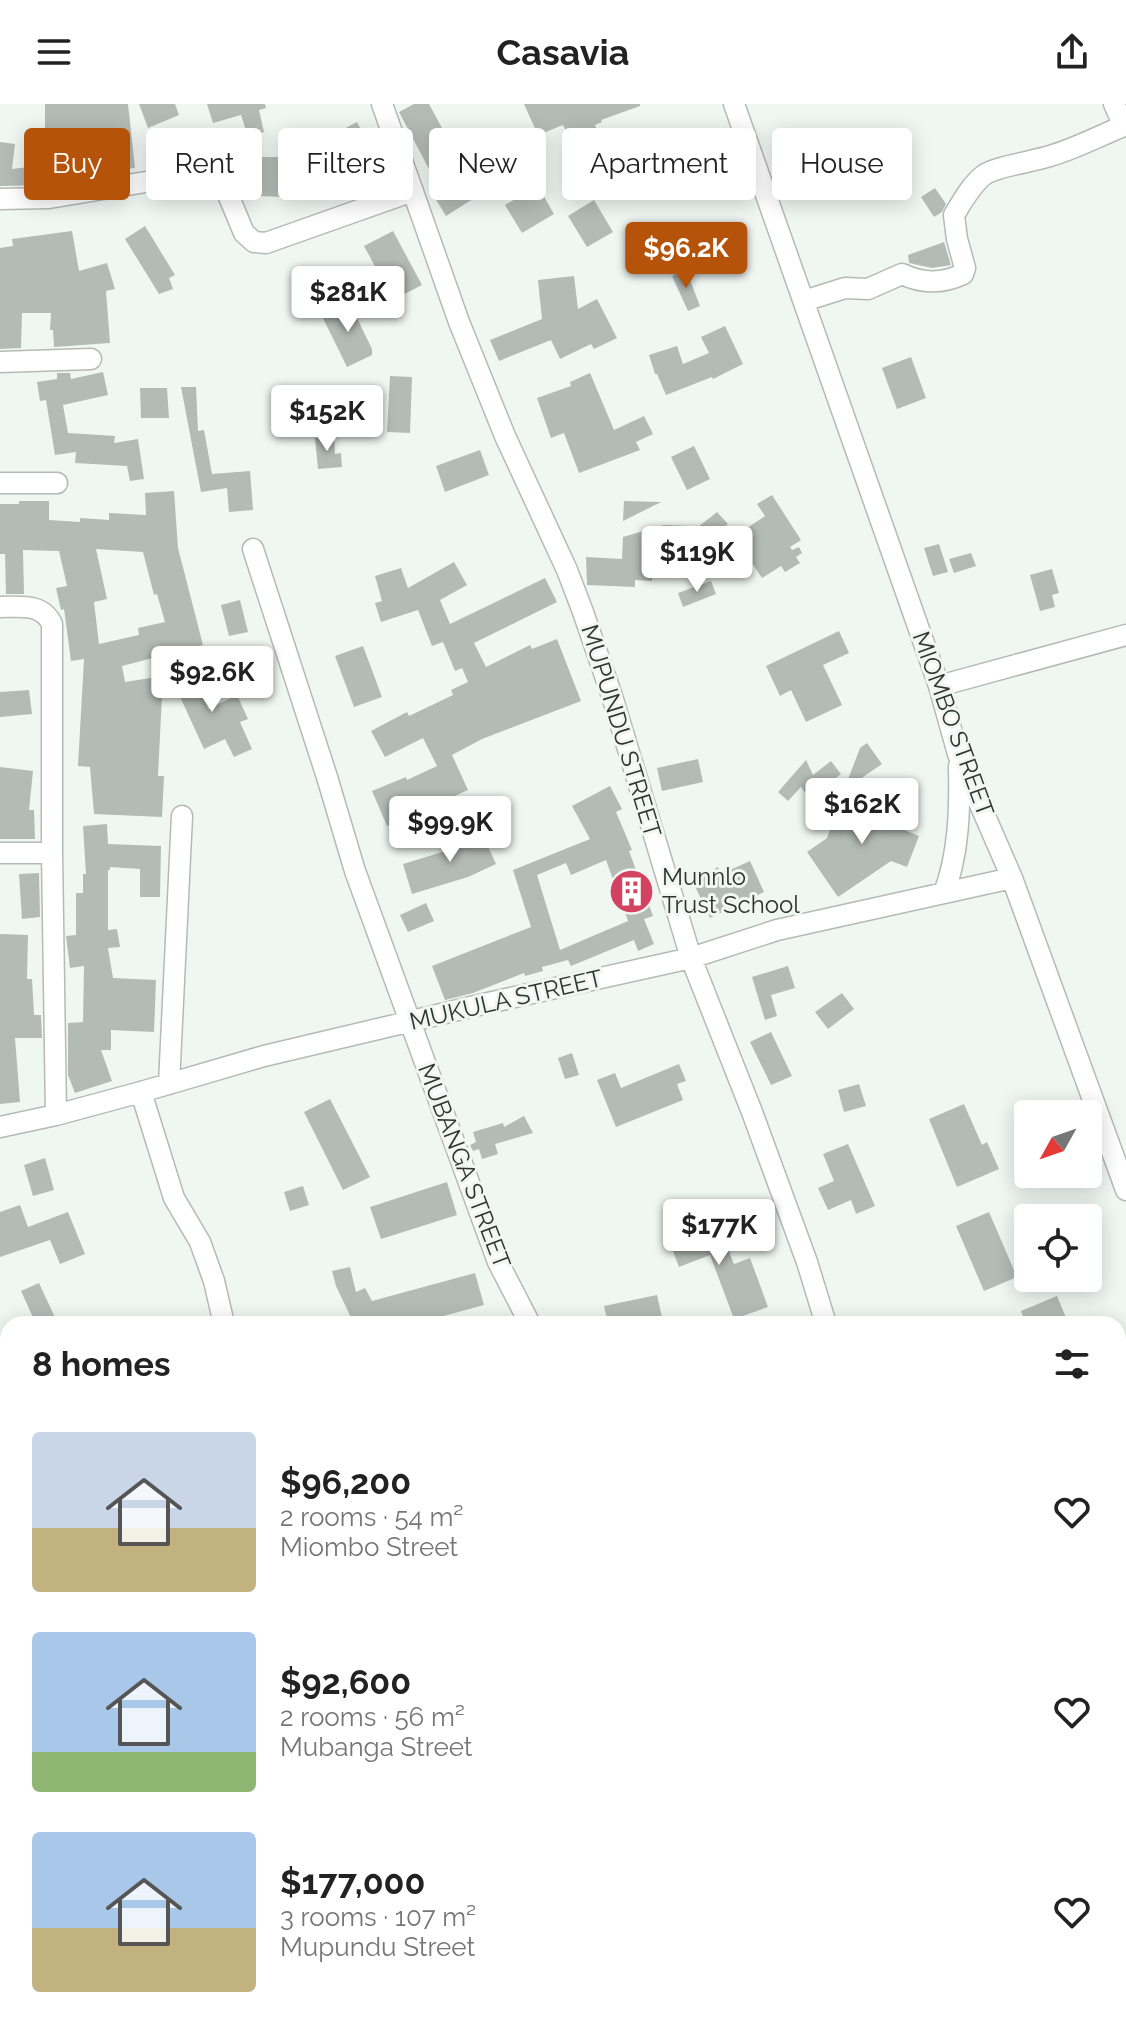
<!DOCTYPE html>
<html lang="en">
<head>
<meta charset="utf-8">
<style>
  body { margin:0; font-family:Raleway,sans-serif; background:#f6f6f6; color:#222; height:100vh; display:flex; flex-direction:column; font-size:30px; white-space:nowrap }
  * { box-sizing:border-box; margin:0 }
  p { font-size:26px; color:#767676 }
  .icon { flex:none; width:44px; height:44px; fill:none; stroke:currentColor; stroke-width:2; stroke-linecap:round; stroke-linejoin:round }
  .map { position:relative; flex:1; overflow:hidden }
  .details { position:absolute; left:0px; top:1212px; width:1126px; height:714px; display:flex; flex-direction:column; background:#fff; border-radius:24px 24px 0 0; box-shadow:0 4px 20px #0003 }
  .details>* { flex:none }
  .banner { position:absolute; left:24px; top:24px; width:1078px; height:72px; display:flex; gap:16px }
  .needle { width:52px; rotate:230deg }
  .buttons { position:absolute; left:1014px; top:996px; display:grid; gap:16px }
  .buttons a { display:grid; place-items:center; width:88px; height:88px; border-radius:8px; background:#fff; box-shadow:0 4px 20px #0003; font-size:40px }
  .price { position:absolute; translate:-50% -68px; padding:0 18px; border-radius:8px; background:#fff; color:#222; font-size:26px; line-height:52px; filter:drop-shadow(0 2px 4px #0008) }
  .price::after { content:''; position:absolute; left:50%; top:48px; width:24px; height:18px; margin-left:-12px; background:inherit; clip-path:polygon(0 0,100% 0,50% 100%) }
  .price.current { background:#b45309; color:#fff }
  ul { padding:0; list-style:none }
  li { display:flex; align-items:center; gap:24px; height:200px; padding:0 32px }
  li span { display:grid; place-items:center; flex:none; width:224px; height:160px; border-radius:8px; color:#555 }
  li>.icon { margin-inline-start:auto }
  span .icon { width:96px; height:96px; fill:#fffc; stroke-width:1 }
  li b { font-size:34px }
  h2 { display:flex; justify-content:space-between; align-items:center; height:96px; padding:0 32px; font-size:34px }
  .tag { padding:0 28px; border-radius:8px; background:#fff; box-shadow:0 4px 20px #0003; font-size:28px; line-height:72px }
  .tag.current { background:#b45309; color:#fff }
  header { display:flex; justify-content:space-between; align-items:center; height:104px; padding:0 32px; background:#fff; font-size:36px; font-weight:700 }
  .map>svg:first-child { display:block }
  .building { fill:#b4bbb7; fill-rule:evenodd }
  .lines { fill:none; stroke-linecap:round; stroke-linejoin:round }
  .minor-casing { stroke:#b4bab7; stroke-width:23 }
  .minor { stroke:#fff; stroke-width:20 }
  .labels { text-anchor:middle; stroke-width:6; stroke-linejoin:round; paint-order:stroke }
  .street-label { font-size:24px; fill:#313332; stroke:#f0f7f3 }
  .poi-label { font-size:24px; fill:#313332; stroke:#f0f7f3; text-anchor:start }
</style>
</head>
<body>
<header><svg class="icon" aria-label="menu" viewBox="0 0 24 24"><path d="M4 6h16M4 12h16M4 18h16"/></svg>Casavia<svg class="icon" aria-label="share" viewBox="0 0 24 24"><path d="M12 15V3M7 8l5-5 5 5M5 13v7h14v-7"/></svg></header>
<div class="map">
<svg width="1126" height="1925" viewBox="0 0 1126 1925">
  <rect width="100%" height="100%" fill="#f0f7f3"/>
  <!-- building -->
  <path class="building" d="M45,0H128L135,64L93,68L89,27L45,25Z
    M139,0H175L179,11L148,24Z
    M207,0H265L266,4L259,6L264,28L248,33L241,11L213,19Z
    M414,0H429L448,35L440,40L458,72L478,60L492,83L446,112L432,89L439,84L399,8Z
    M524,0H640V2L601,16L602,18L595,21L603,41L601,42L620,85L598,95L563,21L538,31Z
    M357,18L374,50L375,49L380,65L353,73L356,81L332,91L322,66L344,57L330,32Z
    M0,38L15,40L12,65L29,63V70L51,67L52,73L62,72L63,79L48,81L0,82Z
    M260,53H286L285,93L258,92Z
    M538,82L554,110L522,129L505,101Z
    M935,84L946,100L942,108L934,113L921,93Z
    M594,96L613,128L587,143L568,112Z
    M145,122L175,171L169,174L173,185L159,190L125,135Z
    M72,127L79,167L107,159L115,185L106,187L110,239L54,243L53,226H50L51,209H22L21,244L0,245V144L13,142L12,135Z
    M393,127L422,181L393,196L364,142Z
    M944,138L951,161L932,164L909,159L908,151Z
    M686,166L700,202L688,207L672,172Z
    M574,172L578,205L597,195L617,234L594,245L591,240L560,255L551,236L499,257L490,236L542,215L538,176Z
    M348,196L372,245V251L347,263L321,210Z
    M725,222L743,260L713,275L712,273L666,291L657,270H655L649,251L677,242L683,260L709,249L701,233Z
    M911,253L926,294L897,305L882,264Z
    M103,268L108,291L63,301L68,329L115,332L114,339L138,335L144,375L130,377L127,362L75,359L76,348L55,351L46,296L40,297L37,278L57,275V269H70L71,275Z
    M590,269L614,326L644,312L653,330L636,338L640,346L579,369L564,329L551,334L537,294L571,282L570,278Z
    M390,272L412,273L410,329L387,328Z
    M181,283H196L198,327L204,326L212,370L250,367L253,406L229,408L227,384L201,388Z
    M140,284H167L169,314H141Z
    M334,332L335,350L341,349L342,363L318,365L315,334Z
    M694,342L710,375L687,386L671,353Z
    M480,346L489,371L445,388L436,362Z
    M174,387L178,444L203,541L122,562L125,578L163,572L158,672H164L162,713L94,710L90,663L78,662L84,555L71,557L64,505L61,506L56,484L67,482L59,447L23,446L24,490H6L5,450H0V400H19V397H49V416L80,418V414L109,416V409L146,411L145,389ZM96,445L143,448L154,491L157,490L165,518L138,524L139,531L99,540L94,498L107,495Z
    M772,391L801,436L790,443L792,446L799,443L802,449L796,453L800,459L785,468L781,462L762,474L742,444L739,446L732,434L765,412L757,400Z
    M624,397L661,398L623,417Z
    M717,408L728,420L702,440V462L667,461L654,426L652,477L635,476V483L587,481L586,453L622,455L623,433L664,421L691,422L693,427Z
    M939,440L948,468L933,472L924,444Z
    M971,449L976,462L954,469L949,455Z
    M454,458L467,481L440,496L450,520L545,474L557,498L474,539L486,563L530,541L532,545L557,535L581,597L482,635L452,651L468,686L387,722L372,687L406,673L407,676L437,662L423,634L385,653L371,627L407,608L409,612L453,591L451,586L468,578L462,564L455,567L443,538L432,542L418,506L381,518L375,499L382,497L375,472L401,464L408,484Z
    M1052,465L1059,489L1052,491L1055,503L1040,507L1030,471Z
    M711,477L716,490L683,503L678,489Z
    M240,496L248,528L229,532L221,501Z
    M839,527L849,549L823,561L842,601L806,618L791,586L780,592L766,562Z
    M363,542L382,593L354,603L335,552Z
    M202,567L208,605L237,591L248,615L240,618L252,645L234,653L225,635L204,645L170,571Z
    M29,586L32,610L0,613V588Z
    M867,639L882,660L844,686L860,644Z
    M698,655L703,678L662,687L657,664Z
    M806,656L813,671L831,657L841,670L810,695L801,683L788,697L778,688Z
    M0,663L33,667L29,706H34L35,735H0Z
    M610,682L622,705L616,708L632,746L629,747L653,812L644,815L654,840L638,847L634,836L571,862L568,856L542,863L543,867L525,872L524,869L473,889L445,896L432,862L531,823L513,766L590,735L572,702ZM606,756L628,817L560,846L537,771L566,759L571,771Z
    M840,698L878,712L893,702L899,704L908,717L904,726L919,732L907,763L891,757L838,793L807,748L827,734Z
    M107,720L108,740L161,742L160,793H140V765L110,763V766H108V826L117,825L120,843L108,844L113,874L156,876L154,928L111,926V946H101L112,977L75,989L68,971V919L83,918L84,862L70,864L66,832L76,831V789H83V770H86L83,722Z
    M481,727L496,760L468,773L412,790L403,760L449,746L447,742Z
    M750,757L764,788L710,814L692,776L718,763L721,770Z
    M39,769L40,813L22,815L19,770Z
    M426,799L434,817L408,828L400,811Z
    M0,830L28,831L27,875H32L34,911H41L42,934H15L20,998L0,1000Z
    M788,862L795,884L771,891L777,912L765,916L752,873Z
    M842,889L854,905L828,925L815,908Z
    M771,928L792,972L771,981L750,938Z
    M572,949L579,971L565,975L558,954Z
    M679,960L686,977L677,980L683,996L616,1023L597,976L615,969L621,984Z
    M859,980L866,1002L844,1008L838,986Z
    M330,995L370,1073L343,1086L304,1008Z
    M964,1000L982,1041L987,1038L999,1065L957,1083L929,1015Z
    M524,1012L533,1029L495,1040L498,1050L482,1055L479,1045L473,1047L470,1041L476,1038L473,1028L503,1019L504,1023Z
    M848,1040L875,1102L856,1110L851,1096L828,1106L818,1084L834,1077L823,1050Z
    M45,1054L54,1086L33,1092L24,1061Z
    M447,1078L457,1111L381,1135L370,1103Z
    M303,1082L309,1101L290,1107L284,1088Z
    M20,1101L28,1123L68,1108L85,1150L60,1160L50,1136L0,1153V1108Z
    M989,1108L1017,1173L984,1187L956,1122Z
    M691,1113L701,1139L722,1131L734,1160L750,1154L768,1203L734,1215L710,1151L679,1163L664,1123Z
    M350,1163L356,1188L365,1184L372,1197L475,1169L484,1201L414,1220H354L336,1182L332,1167Z
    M39,1179L58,1220H36L21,1187Z
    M657,1191L663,1218L654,1220H608L604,1202Z
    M1057,1192L1067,1216L1056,1220H1026L1021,1207Z"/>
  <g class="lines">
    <defs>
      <path id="minor" d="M382,0L459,218L505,332L567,466L583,508L612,592L691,854L752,1008L807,1158L826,1220
        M734,0L939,582L958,650L1012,774L1126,1086
        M1114,0L1124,22
        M0,95L49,94L194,70L210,72L224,81L244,129L254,138L266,139L413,87
        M804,197L845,184L868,185L902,170C923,180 942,180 963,170L965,164L957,135L954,111C962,98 971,81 984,71C994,63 1035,57 1050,52C1077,44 1101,31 1126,21
        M0,258L91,255
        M0,379H57
        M253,445L327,673L355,767L498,1158L530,1220
        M0,503C21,503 42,499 52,520V749L56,1011
        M939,582L1126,531
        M0,749H52
        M944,789C959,749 960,705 959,662
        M169,980L182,712
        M141,988L174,1094L200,1138L214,1177L224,1220
        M0,1023L56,1011L141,988L264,952L479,901L691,854L777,826L1012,774
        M0,1415L8,1438
        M0,1614L8,1612
        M180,1918L183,1925
        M482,1918L485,1925
        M792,1918L795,1925
        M1070,1918L1072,1925
        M4,1925L38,1918"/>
    </defs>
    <!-- minor casing -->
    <use href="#minor" class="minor-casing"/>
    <!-- minor -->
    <use href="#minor" class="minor"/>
  </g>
  <!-- icons -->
  <defs>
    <symbol id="building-disc" viewBox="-11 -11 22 22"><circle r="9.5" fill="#d3435f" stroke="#f0f7f3"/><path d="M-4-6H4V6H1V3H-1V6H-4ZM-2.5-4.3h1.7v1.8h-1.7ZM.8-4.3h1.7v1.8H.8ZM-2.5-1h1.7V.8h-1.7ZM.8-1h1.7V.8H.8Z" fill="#fff"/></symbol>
  </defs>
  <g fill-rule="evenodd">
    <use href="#building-disc" x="606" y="762" width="51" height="51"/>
  </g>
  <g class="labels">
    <!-- street labels -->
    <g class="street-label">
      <text transform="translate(953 620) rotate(70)" y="8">MIOMBO STREET</text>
      <text transform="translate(621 627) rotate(73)" y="8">MUPUNDU STREET</text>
      <text transform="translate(506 896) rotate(-13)" y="8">MUKULA STREET</text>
      <text transform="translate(464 1062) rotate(69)" y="8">MUBANGA STREET</text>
    </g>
    <!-- poi labels -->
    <g class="poi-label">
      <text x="662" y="781">Munnlo<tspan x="662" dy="28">Trust School</tspan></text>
    </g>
  </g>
</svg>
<div class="buttons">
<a><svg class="needle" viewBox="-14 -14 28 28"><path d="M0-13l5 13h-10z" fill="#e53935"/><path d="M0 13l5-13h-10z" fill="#767676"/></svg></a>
<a><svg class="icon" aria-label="locate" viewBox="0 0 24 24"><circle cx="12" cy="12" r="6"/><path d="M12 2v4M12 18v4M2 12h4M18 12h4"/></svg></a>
</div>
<b class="price current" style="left:686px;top:186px">$96.2K</b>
<b class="price" style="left:348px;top:230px">$281K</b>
<b class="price" style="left:327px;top:349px">$152K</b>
<b class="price" style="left:697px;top:490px">$119K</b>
<b class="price" style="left:212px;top:610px">$92.6K</b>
<b class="price" style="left:862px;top:742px">$162K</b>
<b class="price" style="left:450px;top:760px">$99.9K</b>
<b class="price" style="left:719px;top:1163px">$177K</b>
<div class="banner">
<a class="tag current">Buy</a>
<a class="tag">Rent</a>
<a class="tag">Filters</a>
<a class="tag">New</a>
<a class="tag">Apartment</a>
<a class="tag">House</a>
</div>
<section class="details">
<h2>8 homes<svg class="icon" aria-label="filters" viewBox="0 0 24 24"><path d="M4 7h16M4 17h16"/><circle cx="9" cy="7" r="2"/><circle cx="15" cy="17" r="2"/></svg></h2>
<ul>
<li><span style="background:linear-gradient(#c9d6e8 60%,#c2b280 0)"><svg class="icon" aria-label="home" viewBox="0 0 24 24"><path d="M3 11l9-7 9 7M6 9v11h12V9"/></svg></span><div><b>$96,200</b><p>2 rooms · 54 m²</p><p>Miombo Street</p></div><svg class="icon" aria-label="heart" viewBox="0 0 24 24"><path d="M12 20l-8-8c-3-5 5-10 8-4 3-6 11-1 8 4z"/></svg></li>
<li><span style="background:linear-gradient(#a9c7e8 75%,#8fb573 0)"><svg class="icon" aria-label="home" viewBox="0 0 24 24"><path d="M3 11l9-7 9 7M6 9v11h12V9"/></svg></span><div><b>$92,600</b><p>2 rooms · 56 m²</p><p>Mubanga Street</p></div><svg class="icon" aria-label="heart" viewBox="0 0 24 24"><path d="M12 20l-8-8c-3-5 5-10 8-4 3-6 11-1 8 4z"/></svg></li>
<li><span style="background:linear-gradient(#a9c7e8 60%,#c2b280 0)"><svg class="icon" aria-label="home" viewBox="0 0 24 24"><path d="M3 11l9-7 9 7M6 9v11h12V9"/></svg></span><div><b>$177,000</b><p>3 rooms · 107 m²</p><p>Mupundu Street</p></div><svg class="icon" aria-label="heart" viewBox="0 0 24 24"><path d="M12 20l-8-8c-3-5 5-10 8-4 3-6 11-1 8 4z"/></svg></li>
</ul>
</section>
</div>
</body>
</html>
